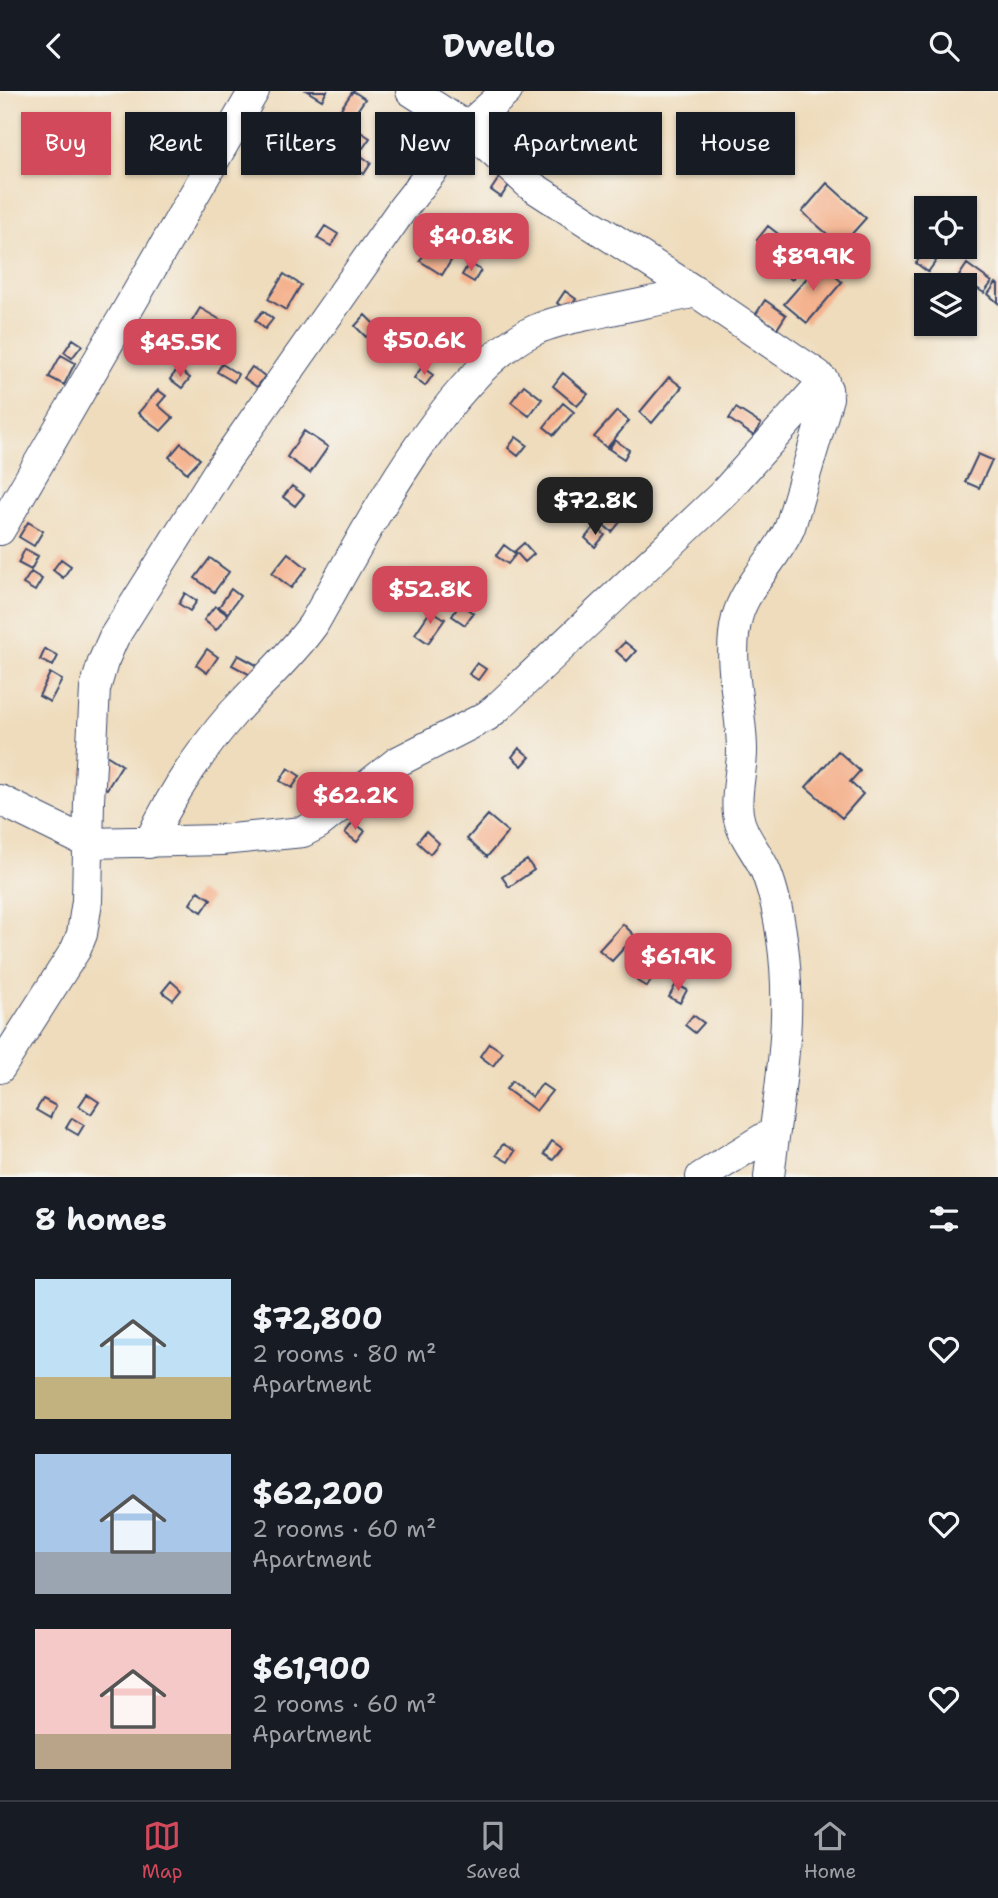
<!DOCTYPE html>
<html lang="en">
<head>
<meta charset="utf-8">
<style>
  body { margin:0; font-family:"Shantell Sans",sans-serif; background:#242831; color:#f1f3f6; height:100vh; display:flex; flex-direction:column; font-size:26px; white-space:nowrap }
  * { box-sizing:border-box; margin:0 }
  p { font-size:23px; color:#9ea1a6 }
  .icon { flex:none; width:38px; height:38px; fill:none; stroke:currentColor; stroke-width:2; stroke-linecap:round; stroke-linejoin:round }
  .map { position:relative; height:1086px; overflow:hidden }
  .side { display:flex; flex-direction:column; background:#171b24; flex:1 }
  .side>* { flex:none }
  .guide { position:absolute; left:21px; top:21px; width:957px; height:63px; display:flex; gap:14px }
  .buttons { position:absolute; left:914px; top:105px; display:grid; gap:14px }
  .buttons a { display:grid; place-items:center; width:63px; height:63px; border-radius:0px; background:#171b24; box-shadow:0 2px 5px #0004; font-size:35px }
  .price { position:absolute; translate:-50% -60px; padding:0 16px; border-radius:14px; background:#d1495b; color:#fff; font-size:23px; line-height:46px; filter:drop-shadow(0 2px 4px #0008) }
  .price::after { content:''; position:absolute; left:50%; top:42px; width:21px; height:16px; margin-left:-10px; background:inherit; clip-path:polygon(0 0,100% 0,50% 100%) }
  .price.current { background:#222; color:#fff }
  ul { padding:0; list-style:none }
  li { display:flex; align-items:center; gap:21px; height:175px; padding:0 35px }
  li span { display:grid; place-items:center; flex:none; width:196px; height:140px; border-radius:0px; color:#555 }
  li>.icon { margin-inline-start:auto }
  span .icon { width:84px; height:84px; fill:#fffc; stroke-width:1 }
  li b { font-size:30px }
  h2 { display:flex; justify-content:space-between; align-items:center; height:84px; padding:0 35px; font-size:30px }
  .pill { padding:0 24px; border-radius:0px; background:#171b24; box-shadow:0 2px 5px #0004; font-size:24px; line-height:63px }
  .pill.current { background:#d1495b; color:#fff }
  header { display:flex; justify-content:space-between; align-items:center; height:91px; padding:0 35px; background:#171b24; font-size:32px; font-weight:700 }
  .tab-bar { display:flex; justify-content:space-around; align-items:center; height:98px; border-top:2px solid #363941; background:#171b24; font-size:19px; color:#9ea1a6 }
  .tab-bar a { display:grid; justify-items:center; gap:4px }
  .tab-bar .current { color:#d1495b }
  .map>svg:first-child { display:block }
  .building { fill:#f4b28e }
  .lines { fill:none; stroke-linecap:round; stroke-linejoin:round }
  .minor-casing { stroke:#3b496c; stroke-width:32 }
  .minor { stroke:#fff; stroke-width:30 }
</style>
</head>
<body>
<header><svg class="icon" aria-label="back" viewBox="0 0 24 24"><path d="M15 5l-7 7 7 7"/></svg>Dwello<svg class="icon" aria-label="search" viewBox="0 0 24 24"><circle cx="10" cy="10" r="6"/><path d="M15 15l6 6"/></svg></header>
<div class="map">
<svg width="998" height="1086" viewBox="0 0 998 1086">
  <rect width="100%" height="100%" fill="#f6f6f2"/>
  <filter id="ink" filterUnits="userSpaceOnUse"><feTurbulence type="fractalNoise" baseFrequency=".0143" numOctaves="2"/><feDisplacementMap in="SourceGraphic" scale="14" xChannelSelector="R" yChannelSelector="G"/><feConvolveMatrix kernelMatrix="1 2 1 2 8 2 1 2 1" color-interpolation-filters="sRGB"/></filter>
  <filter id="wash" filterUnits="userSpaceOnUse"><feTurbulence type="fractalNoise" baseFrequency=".00686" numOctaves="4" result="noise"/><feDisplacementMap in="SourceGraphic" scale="28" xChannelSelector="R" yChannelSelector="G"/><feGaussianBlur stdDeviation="1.57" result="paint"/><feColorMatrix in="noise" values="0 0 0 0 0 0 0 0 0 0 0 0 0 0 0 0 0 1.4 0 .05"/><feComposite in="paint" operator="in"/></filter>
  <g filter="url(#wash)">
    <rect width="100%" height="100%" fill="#efdcbc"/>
    <g id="blocks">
      <!-- building -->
      <path class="building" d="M307,0H327L322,9Z
        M353,0L365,8L348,33L336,25Z
        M359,40L370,47L363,57L352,51Z
        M391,61L404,69L396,81L383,73Z
        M360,64L371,72L364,83L353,75Z
        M501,84L511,91L501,106L491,99Z
        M827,92L866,127L841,155L802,121Z
        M444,129L478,150L471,163L436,141Z
        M325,135L338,143L331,155L317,147Z
        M768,135L809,167L792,189L778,179L784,170L757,149Z
        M434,146L457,160L442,184L420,170Z
        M924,161L936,170L928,181L916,172Z
        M469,172L481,179L474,191L462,184Z
        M820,172L842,191L807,232L784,213Z
        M967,173L992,191L984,202L959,185Z
        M284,183L301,194L286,219L268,208Z
        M996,192L998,194V212L988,203Z
        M565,200L576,208L568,220L557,212Z
        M765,209L786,224L777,238L756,223Z
        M200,217L226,232L209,261L183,245Z
        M263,220L273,228L265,238L255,229Z
        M365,224L377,236L366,246L355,235Z
        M73,248L82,254L72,267L64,261Z
        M422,253L434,263L425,274L413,264Z
        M61,264L75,272L64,294L49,286Z
        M222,273L238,283L234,291L217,281Z
        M252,276L265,285L257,296L244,287Z
        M422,276L433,284L425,295L414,287Z
        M178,278L190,287L182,297L170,288Z
        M563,282L588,303L577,315L553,295Z
        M669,286L682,296L652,332L640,321Z
        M524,294L542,308L529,325L511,311Z
        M158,299L166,305L158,314L173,327L161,340L138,322Z
        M563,312L574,321L554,344L544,336Z
        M736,317L761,333L754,345L729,328Z
        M617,320L629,330L607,357L594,346Z
        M304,340L328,356L310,382L287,366Z
        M516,346L527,354L518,365L508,357Z
        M615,349L629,359L624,368L609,358Z
        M181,352L200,368L187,382L169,366Z
        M978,363L992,369L979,397L965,391Z
        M292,395L304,404L295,415L283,406Z
        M599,412L620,431L612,441L590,423Z
        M28,431L43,440L34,455L19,446Z
        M595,435L605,444L595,456L585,447Z
        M524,452L534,463L525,471L515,460Z
        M504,454L516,463L508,473L496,465Z
        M25,458L38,465L31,479L18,472Z
        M288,462L307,477L291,497L272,482Z
        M210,467L229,481L214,501L195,487Z
        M61,468L71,475L63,487L53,479Z
        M31,481L42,488L35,500L23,493Z
        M231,498L240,505L228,522L219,516Z
        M185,502L197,510L190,520L179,513Z
        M460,513L473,522L465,534L452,525Z
        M215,515L228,524L216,539L204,529Z
        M431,519L445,528L428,552L415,543Z
        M625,551L636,560L627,570L616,560Z
        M45,558L58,565L53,575L40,569Z
        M207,558L218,566L207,582L196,574Z
        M238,564L262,577L256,587L232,574Z
        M477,572L486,578L478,589L469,583Z
        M50,582L62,589L50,611L39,605Z
        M95,657L122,674L107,698L81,682Z
        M519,657L530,666L522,675L512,666Z
        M838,660L860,680L850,691L863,703L842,727L806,696Z
        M288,677L300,685L292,697L280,690Z
        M488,724L508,741L487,766L467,748Z
        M353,731L365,740L357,751L345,742Z
        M426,740L439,752L430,763L417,751Z
        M527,769L534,779L509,796L502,786Z
        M198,800L211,808L202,821L190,813Z
        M623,833L635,845L612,870L599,859Z
        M645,877L655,883L647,896L637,890Z
        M171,890L181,899L173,909L162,901Z
        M676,893L687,899L680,912L669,906Z
        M693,924L704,932L695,942L685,934Z
        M489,952L503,961L493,975L480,965Z
        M512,990L532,1006L542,993L552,1000L536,1020L506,998Z
        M87,1003L99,1011L91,1023L79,1015Z
        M43,1008L56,1015L50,1027L36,1019Z
        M72,1027L84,1034L78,1044L66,1037Z
        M552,1050L562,1057L553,1069L544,1063Z
        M503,1053L515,1060L508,1071L496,1064Z"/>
    </g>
  </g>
  <g filter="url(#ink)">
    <use href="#blocks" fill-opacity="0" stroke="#3b496c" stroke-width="2"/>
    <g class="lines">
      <defs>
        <path id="minor" d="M411,0L467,36L530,94L696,201L818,284L827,298L828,307L790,436C777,467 745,495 737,527C726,570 742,616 742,660C742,680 735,703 738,723C741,745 758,761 766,781C774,801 779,826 782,848C794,928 778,1007 769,1086
          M0,439L254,0
          M0,709L88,752L221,749L303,741L318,733L397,671L487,625L498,616L723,403L824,290
          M149,752C171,704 199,661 234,621C261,591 289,567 313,534C361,450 447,279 535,239C556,229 580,226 602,221C634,214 665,208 696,201
          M0,977L76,858L82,843L87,810L89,710L95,598L103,571L114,546L221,376L403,117L467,36L507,0
          M701,1086L775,1040"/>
      </defs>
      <!-- minor casing -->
      <use href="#minor" class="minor-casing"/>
      <!-- minor -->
      <use href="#minor" class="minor"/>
    </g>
  </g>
</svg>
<div class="buttons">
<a><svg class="icon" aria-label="locate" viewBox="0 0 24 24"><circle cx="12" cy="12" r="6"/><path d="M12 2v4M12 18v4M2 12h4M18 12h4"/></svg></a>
<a><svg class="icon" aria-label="layers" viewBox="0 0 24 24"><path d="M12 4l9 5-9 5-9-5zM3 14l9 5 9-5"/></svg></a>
</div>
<b class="price" style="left:471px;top:182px">$40.8K</b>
<b class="price" style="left:813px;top:202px">$89.9K</b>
<b class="price" style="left:424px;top:286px">$50.6K</b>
<b class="price" style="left:180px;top:288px">$45.5K</b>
<b class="price current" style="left:595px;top:446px">$72.8K</b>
<b class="price" style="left:430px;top:535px">$52.8K</b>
<b class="price" style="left:355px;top:741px">$62.2K</b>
<b class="price" style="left:678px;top:902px">$61.9K</b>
<div class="guide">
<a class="pill current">Buy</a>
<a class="pill">Rent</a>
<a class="pill">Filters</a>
<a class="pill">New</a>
<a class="pill">Apartment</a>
<a class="pill">House</a>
</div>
</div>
<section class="side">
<h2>8 homes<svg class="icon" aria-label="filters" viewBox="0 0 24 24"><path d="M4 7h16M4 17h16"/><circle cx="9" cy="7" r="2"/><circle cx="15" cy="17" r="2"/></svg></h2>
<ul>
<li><span style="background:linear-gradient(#bfe0f5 70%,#c2b280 0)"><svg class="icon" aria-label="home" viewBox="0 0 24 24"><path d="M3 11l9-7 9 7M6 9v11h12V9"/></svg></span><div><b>$72,800</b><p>2 rooms · 80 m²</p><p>Apartment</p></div><svg class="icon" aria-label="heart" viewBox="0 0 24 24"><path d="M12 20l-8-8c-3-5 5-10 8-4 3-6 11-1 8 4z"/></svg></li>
<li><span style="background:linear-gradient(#a9c7e8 70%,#9aa5b1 0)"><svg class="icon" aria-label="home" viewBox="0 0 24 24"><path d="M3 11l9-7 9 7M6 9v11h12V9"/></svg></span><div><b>$62,200</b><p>2 rooms · 60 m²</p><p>Apartment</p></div><svg class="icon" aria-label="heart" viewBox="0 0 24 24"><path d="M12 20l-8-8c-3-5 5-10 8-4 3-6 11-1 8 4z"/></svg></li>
<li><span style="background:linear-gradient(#f6c9c9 75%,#b9a48a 0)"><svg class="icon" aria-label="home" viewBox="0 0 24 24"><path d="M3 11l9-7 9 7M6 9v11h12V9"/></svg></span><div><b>$61,900</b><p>2 rooms · 60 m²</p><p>Apartment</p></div><svg class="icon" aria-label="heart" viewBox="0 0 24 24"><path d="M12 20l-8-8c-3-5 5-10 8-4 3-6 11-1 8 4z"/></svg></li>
</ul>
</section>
<nav class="tab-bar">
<a class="current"><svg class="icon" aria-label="map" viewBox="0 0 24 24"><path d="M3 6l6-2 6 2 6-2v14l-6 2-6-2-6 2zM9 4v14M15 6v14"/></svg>Map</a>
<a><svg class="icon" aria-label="saved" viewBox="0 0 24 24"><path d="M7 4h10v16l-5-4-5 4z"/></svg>Saved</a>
<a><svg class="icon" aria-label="home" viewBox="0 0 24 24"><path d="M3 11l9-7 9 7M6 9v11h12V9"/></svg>Home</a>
</nav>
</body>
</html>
